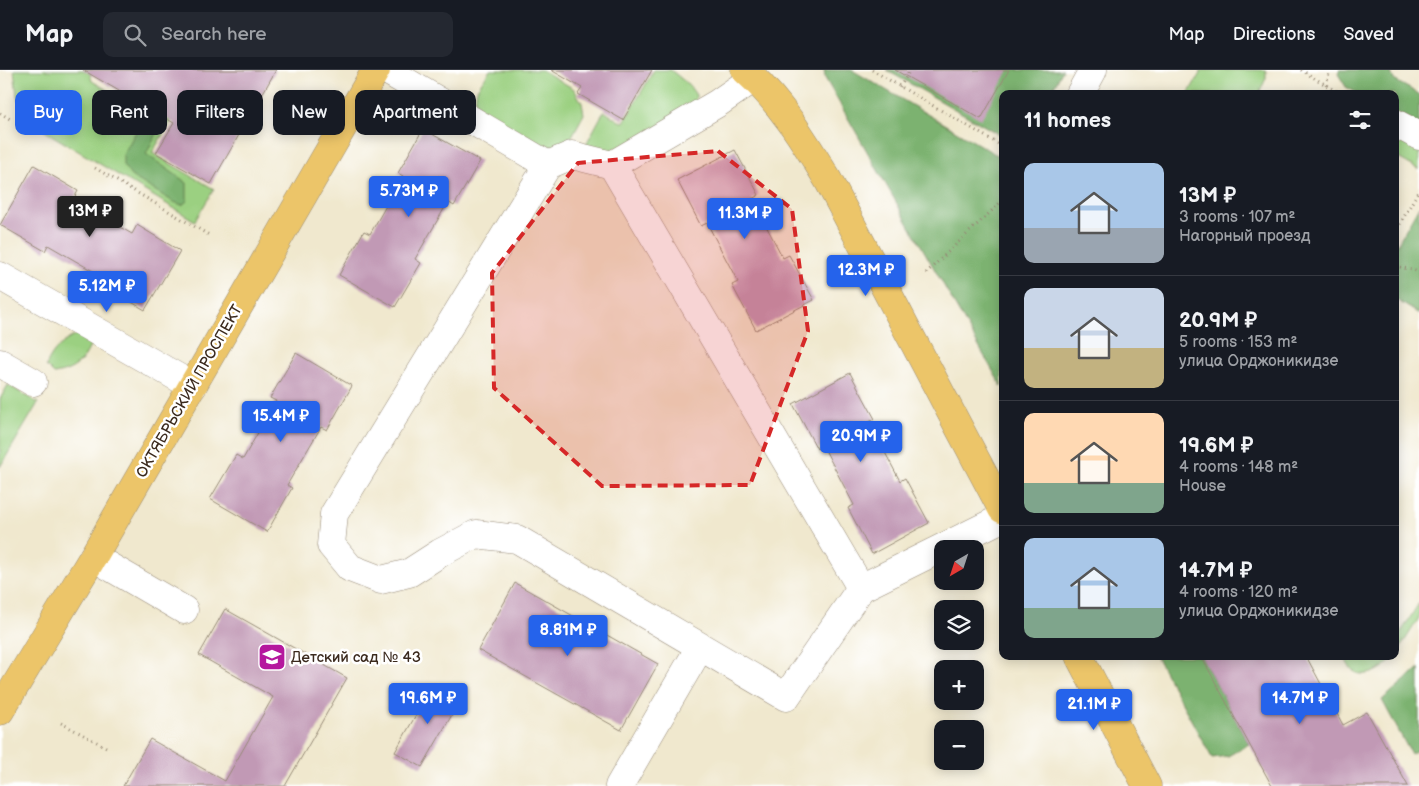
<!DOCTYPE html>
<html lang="en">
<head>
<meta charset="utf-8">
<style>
  body { margin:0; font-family:"Balsamiq Sans",sans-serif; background:#242831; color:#f1f3f6; height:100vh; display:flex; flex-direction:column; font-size:19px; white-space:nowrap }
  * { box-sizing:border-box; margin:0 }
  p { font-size:16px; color:#9ea1a6 }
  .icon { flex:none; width:28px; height:28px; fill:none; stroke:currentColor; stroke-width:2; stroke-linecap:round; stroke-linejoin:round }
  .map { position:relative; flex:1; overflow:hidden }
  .sheet { position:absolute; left:999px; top:20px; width:400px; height:570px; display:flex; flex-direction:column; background:#171b24; border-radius:10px; box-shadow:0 2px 12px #0003 }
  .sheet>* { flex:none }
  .banner { position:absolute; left:15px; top:20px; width:475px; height:45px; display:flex; gap:10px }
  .needle { width:32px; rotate:219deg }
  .fabs { position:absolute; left:934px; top:470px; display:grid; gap:10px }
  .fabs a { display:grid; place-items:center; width:50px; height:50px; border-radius:10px; background:#171b24; box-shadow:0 2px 12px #0003; font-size:25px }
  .price { position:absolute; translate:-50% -42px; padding:0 11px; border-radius:5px; background:#2563eb; color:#fff; font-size:16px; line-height:32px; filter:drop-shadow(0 1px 2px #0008) }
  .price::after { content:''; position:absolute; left:50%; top:30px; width:15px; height:11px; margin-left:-8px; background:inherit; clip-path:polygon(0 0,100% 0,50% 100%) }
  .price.on { background:#222; color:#fff }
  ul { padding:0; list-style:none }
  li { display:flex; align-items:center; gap:15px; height:125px; padding:0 25px }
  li+li { border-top:1px solid #363941 }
  li span { display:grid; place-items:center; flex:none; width:140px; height:100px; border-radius:10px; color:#555 }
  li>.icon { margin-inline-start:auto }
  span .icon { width:60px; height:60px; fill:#fffc; stroke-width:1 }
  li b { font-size:21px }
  h2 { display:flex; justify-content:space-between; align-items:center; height:60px; padding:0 25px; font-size:21px }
  .pill { padding:0 18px; border-radius:10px; background:#171b24; box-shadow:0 2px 12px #0003; font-size:18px; line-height:45px }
  .pill.on { background:#2563eb; color:#fff }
  header { display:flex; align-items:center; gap:30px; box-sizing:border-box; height:70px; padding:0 25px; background:#171b24; border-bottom:1px solid #363941 }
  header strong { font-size:24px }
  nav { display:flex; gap:28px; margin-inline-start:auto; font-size:18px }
  .search { width:350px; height:45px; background:#242831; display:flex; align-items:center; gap:12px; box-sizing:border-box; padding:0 18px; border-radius:10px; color:#9ea1a6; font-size:19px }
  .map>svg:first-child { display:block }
  .green { fill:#9bd081; stroke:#6b7d50 }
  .forest { fill:#7cb26f; stroke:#5c6e46 }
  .building { fill:#c199b5 }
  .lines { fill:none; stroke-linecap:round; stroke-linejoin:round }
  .minor-casing { stroke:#968976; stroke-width:29 }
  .major-casing { stroke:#968976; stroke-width:29 }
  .path { stroke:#968976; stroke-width:3; stroke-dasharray:1 4; stroke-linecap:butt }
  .minor { stroke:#fff; stroke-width:28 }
  .major { stroke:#ecc569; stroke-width:28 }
  .marked { fill:#d62828; fill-opacity:0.2; stroke:#d62828; stroke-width:4; stroke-dasharray:10 6; stroke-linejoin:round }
  .labels { text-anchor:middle; stroke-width:5; stroke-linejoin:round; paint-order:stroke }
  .street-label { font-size:15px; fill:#3b2a1e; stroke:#fff }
  .poi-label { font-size:15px; fill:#3b2a1e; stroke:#fff; text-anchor:start }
</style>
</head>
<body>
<header>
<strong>Map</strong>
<div class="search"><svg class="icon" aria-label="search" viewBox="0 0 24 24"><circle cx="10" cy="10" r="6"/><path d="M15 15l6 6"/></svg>Search here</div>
<nav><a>Map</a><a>Directions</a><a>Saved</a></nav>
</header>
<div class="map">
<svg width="1419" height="716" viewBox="0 0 1419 716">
  <rect width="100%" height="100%" fill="#fff"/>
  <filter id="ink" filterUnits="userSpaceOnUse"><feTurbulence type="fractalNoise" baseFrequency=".02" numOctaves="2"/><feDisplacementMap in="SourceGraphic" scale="10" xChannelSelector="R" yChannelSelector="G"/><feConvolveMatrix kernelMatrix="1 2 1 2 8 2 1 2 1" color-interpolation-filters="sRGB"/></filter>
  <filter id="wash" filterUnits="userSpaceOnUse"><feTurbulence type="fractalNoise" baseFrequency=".0096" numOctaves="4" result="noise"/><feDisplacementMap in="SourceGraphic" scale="20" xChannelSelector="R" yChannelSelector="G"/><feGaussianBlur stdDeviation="1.12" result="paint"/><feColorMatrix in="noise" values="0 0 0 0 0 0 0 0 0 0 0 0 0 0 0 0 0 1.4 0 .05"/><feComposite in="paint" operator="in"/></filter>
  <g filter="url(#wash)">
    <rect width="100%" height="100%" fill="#f0e8ce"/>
    <!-- green -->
    <path class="green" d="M14,0H92L90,4L92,11L143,41L166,0L196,8L152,83L214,119L195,151L38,57L24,44L17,26Z
      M490,0H542L574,19L582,33L584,44L571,68L559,78L545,84L483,43L475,30L477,19Z
      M654,0H671L689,15L696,25L695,35L613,87L585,76L604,41L619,51L624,52Z
      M1202,0H1266V8L1259,24H1188Z
      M1395,63L1419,78V100L1395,86Z
      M78,264L92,270C86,290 75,301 54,304L46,296C53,280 63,271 78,264Z
      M8,315L38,333L0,397V329Z
      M1419,533V548L1395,586V565L1398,567Z
      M1345,586H1395C1381,604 1352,616 1345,586Z"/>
    <!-- forest -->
    <path class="forest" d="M824,0H852L1002,88V317L825,8Z
      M886,0H1063L1050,24H1002V66Z
      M1339,0H1392L1391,3L1394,10L1419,24V54L1395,42V24H1359L1346,17L1338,4Z
      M156,46L162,54L146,84L187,113V131L182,135L174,132L131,106L123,95V85L143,49L148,47Z
      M1419,136V244L1395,229V178Z
      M1156,586H1201L1249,674L1228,686L1212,688Z
      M1419,598V679L1411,684L1382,630Z"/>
    <g id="blocks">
      <!-- building -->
      <path class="building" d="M83,0H276L211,114L156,83L174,53Z
        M551,0H652L623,50L578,24L582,18Z
        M895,0H1009L981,49Z
        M423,59L480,91L454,136L448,132L415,189L421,193L395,237L339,205L364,161L370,164L403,106L398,103Z
        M735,80L759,125L752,129L783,188L789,185L814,230L756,260L732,215L738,212L707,153L701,156L677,110Z
        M34,95L78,121L73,130L132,164L137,155L180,181L145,240L101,214L105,208L48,175L45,181L0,155Z
        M296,283L352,316L327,360L321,357L287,415L292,418L267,462L210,429L236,385L243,389L276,331L270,328Z
        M850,303L875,349L869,352L900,411L905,408L929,453L872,484L848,438L854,435L823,376L817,379L793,334Z
        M515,513L658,594L621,660L478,580Z
        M225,539L347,608L285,716H123L150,669L225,711L273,627L199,585Z
        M1201,586H1306L1343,655L1367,642L1408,716H1272Z
        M434,613L461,629L422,697L395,682Z"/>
    </g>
  </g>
  <g filter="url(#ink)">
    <use href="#blocks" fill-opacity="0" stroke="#968976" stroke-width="1"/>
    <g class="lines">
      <defs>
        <path id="minor" d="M386,0L548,95
          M1080,24L1093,0
          M1395,53L1419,66
          M612,95L718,33L754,8
          M0,206L193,316
          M0,293L33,312
          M93,487L184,540
          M861,518L612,95L572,85L548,95L334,444L331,475L350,498L381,510L409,503L440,483L476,464L517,469L786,627L861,518L1002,448
          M619,716L700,577"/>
        <path id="major" d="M745,0C780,31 804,70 828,110L1002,439
          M1079,586L1147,716
          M0,641L93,487L376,0"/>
      </defs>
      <!-- minor casing -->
      <use href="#minor" class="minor-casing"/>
      <!-- major casing -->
      <use href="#major" class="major-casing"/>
      <!-- path -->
      <path class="path" d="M872,0L1002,76
        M1301,0L1341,24
        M1326,15L1330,0
        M900,17L910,0
        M0,43L10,49
        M95,98L209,165
        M1395,163L1419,120
        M1395,196L1416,201L1419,200
        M926,203L1002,131
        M61,653L106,677"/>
      <!-- minor -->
      <use href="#minor" class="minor"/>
      <!-- major -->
      <use href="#major" class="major"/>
    </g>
  </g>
  <!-- marked area -->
  <path class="marked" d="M718,81L792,139L808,261L750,415L602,416L494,318L492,203L578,93Z"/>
  <!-- icons -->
  <defs>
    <symbol id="school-square" viewBox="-11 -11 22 22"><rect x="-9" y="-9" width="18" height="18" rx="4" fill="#b5179e" stroke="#fff"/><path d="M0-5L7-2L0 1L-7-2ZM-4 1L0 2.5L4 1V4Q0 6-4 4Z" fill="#fff"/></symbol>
  </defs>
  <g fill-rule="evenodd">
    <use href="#school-square" x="256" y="571" width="32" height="32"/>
  </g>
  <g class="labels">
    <!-- street labels -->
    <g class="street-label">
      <text transform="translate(189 321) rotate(-60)" y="5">ОКТЯБРЬСКИЙ ПРОСПЕКТ</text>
    </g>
    <!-- poi labels -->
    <g class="poi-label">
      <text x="291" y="592">Детский сад № 43</text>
    </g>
  </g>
</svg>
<div class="fabs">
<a><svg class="needle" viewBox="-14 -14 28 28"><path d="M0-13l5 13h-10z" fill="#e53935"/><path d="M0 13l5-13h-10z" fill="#9ea1a6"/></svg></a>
<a><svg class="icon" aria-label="layers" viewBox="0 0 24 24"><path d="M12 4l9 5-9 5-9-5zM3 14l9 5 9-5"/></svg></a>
<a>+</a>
<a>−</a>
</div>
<b class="price" style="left:409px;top:148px">5.73M ₽</b>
<b class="price on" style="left:90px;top:168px">13M ₽</b>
<b class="price" style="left:745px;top:170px">11.3M ₽</b>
<b class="price" style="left:866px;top:227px">12.3M ₽</b>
<b class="price" style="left:107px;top:243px">5.12M ₽</b>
<b class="price" style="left:281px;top:373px">15.4M ₽</b>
<b class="price" style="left:861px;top:393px">20.9M ₽</b>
<b class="price" style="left:568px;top:587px">8.81M ₽</b>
<b class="price" style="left:428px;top:655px">19.6M ₽</b>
<b class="price" style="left:1300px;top:655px">14.7M ₽</b>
<b class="price" style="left:1094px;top:661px">21.1M ₽</b>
<div class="banner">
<a class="pill on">Buy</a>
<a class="pill">Rent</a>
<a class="pill">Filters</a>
<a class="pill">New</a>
<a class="pill">Apartment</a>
</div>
<section class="sheet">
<h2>11 homes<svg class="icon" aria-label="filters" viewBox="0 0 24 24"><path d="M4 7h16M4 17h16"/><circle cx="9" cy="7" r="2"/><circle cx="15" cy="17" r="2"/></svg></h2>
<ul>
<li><span style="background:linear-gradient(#a9c7e8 65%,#9aa5b1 0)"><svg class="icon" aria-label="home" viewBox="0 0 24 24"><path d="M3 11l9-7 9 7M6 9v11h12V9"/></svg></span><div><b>13M ₽</b><p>3 rooms · 107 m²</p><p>Нагорный проезд</p></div></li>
<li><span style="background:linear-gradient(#c9d6e8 60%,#c2b280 0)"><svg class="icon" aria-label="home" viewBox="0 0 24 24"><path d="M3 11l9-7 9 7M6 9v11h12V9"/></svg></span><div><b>20.9M ₽</b><p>5 rooms · 153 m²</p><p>улица Орджоникидзе</p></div></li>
<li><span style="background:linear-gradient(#ffd9b3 70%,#7fa58c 0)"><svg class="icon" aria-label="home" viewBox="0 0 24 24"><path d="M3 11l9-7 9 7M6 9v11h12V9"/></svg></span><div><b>19.6M ₽</b><p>4 rooms · 148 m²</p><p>House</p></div></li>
<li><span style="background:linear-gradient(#a9c7e8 70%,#7fa58c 0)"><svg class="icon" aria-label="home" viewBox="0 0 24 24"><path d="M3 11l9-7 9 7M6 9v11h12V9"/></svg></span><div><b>14.7M ₽</b><p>4 rooms · 120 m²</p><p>улица Орджоникидзе</p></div></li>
</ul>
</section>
</div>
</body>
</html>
